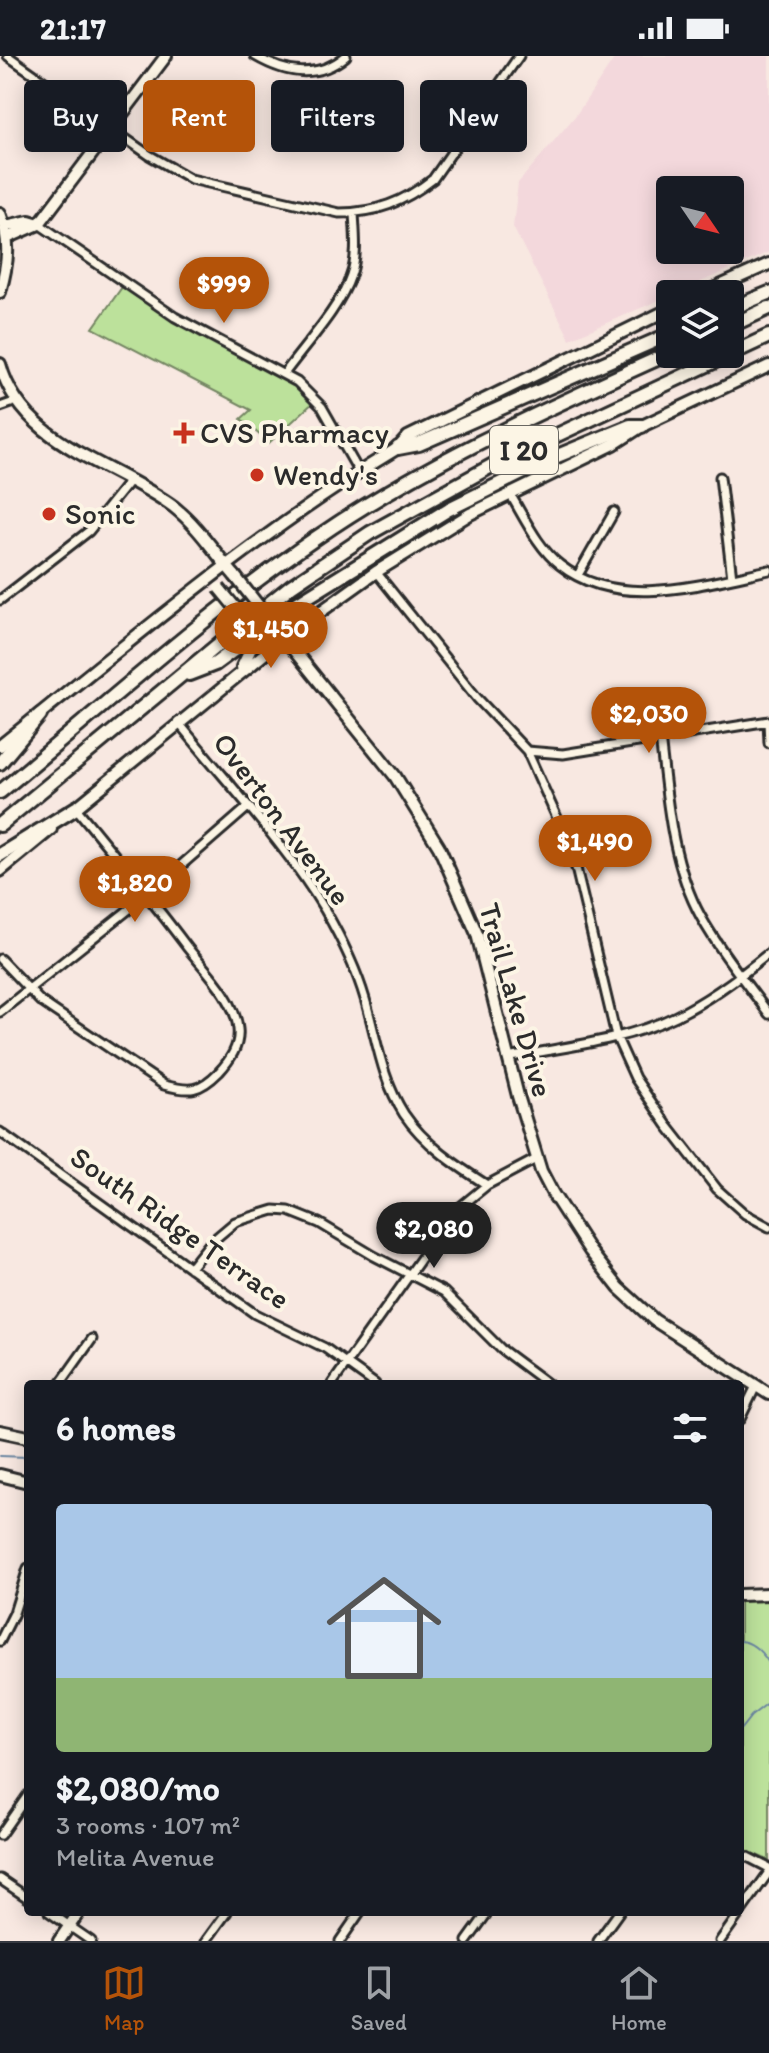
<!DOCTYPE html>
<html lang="en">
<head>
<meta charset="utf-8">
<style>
  body { margin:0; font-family:Itim,sans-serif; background:#20242c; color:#f1f3f6; height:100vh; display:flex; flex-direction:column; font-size:30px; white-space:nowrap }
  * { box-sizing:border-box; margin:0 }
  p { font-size:26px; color:#9ea1a6 }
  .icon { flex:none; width:44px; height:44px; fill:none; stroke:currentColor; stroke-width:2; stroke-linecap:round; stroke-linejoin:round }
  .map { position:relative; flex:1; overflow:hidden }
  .side { position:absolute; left:24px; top:1324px; width:720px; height:536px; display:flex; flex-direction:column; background:#171b24; border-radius:8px; box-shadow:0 4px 20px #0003 }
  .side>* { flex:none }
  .banner { position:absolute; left:24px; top:24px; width:722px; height:72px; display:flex; gap:16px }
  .needle { width:52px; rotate:125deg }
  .controls { position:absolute; left:656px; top:120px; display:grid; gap:16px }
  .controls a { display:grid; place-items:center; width:88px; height:88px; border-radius:8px; background:#171b24; box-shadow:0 4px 20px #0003; font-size:40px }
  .price { position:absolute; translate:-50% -68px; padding:0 18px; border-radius:28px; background:#b45309; color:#fff; font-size:26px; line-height:52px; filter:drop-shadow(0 2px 4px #0008) }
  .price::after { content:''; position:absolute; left:50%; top:48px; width:24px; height:18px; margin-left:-12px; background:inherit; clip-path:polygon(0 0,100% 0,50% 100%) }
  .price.active { background:#222; color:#fff }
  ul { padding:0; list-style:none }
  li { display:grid; align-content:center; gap:16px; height:424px; padding:0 32px }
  li span { display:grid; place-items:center; height:248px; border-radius:8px; color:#555 }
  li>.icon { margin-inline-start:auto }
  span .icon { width:144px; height:144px; fill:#fffc; stroke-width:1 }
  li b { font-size:34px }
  h2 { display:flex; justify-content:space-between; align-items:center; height:96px; padding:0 32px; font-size:34px }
  .pill { padding:0 28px; border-radius:8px; background:#171b24; box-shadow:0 4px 20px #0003; font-size:28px; line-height:72px }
  .pill.active { background:#b45309; color:#fff }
  .status { display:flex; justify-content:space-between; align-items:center; height:56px; padding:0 40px; background:#171b24; direction:ltr }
  .status svg { height:22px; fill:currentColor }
  .menu { display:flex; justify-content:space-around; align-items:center; height:112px; border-top:2px solid #363941; background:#171b24; font-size:22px; color:#9ea1a6 }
  .menu a { display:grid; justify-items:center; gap:4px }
  .menu .active { color:#b45309 }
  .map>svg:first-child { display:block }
  .built { fill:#f3d8dc; fill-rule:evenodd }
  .green { fill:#bce19b; stroke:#748663; stroke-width:2 }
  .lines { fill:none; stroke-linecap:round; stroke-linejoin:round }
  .stream { stroke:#6c87a2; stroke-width:2 }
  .street-casing { stroke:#2b2b2b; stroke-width:13 }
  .secondary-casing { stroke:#2b2b2b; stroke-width:16 }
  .highway-casing { stroke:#2b2b2b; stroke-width:18 }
  .street { stroke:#fcf5e5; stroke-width:7 }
  .secondary { stroke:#fcf5e5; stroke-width:10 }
  .highway { stroke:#fcf5e5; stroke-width:12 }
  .secondary-bridge-casing { stroke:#2b2b2b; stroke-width:16; stroke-linecap:butt }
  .secondary-bridge { stroke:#fcf5e5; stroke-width:10 }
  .poi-dot { fill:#c8321e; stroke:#fcf5e5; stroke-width:3 }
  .labels { text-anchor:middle; stroke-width:8; stroke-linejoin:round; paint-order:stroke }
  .shield { fill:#fcf5e5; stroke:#6a6863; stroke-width:2 }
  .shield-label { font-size:28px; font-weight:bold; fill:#2b2b2b }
  .poi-label { font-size:30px; fill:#2b2b2b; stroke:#fcf5e5; text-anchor:start }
  .street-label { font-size:30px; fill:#2b2b2b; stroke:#fcf5e5 }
</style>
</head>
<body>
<div class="status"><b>21:17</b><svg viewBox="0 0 49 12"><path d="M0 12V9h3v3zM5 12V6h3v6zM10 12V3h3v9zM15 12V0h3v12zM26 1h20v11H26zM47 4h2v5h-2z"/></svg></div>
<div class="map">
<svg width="769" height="1885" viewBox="0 0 769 1885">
  <rect width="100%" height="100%" fill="#f8e8e1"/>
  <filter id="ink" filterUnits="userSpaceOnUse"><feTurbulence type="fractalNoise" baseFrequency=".0125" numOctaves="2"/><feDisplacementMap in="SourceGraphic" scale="16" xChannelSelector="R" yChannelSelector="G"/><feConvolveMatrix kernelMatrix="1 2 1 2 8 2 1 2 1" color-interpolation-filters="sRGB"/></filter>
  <g filter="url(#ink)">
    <!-- built -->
    <path class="built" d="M616,0H769V196L570,283L513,171L518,127L576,59ZM670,134H730V194H670Z"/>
    <!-- green -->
    <path class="green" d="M125,227L157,250L284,318L316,344L269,387L241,363L251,354L93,272Z
      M769,1543V1804H768L740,1792V1545Z"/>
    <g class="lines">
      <!-- stream -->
      <path class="stream" d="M0,1400L28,1401
        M740,1585C753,1586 762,1596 769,1607
        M740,1674L751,1660L769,1646"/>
      <defs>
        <path id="street" d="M8,0L149,99L191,123L339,157C376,157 404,146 433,123L519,0
          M255,0C286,18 317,24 346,0
          M39,168L175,261L297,326L322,351L359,416
          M284,318C305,289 340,252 351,219C358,200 355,177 354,157
          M0,351L17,345
          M720,421L732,522
          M510,438C524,461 538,492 560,509C618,555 703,528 769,514
          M376,516L477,642L527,695L563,775L576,812L616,980L635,1022L667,1069L717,1133L745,1158L769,1171
          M578,519L614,456
          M0,544L89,475L130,424
          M768,665L769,687
          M178,666C227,727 285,787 325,854C341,882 356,912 365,943C377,983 381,1022 404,1058C424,1088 457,1110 487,1129
          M660,681C667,741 671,807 701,861C720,895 746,927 769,958
          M527,695L563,698L769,665
          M0,903L40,945L164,1029C190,1036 199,1036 219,1016C230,1004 240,990 238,973C235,942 205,914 187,891C151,843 114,798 76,752
          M0,956L147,839L247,752
          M507,1002C563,991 625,985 676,960C709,944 741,920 769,897
          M0,1076L255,1258L325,1292L375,1328
          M190,1212L210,1187L235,1166L274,1154L289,1155L319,1167L374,1200L444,1236L501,1293L548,1328
          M60,1328L92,1283
          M332,1328L454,1156L487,1129L538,1102
          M740,1363L755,1332
          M0,1585L14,1557L28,1512
          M0,1779L28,1739
          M740,1797L769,1812
          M0,1823L28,1842
          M49,1856L91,1885
          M206,1885L227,1856
          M340,1885L360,1856
          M467,1885L488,1856
          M598,1885L619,1856
          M720,1885L769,1816"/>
        <path id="secondary" d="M0,157C11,185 8,207 0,236
          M6,170L29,165L39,168
          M7,182L39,168L166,0
          M702,238L769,208
          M0,308C22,389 113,406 174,451C198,470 215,497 235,520
          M276,572L395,720L439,791L477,878L518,1040L541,1115L553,1138L590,1195L619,1232L654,1264L769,1338
          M242,611L256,582
          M0,690C130,586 255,478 398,392L408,381L670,253
          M72,755L284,582L376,516L470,458L614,388L642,370L769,310
          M0,815L51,773
          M0,1375L28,1381
          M0,1419L28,1426
          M740,1539L769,1538
          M59,1885L79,1856"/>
        <path id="highway" d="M730,253L769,237
          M730,270L769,252
          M398,392L419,388L670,278
          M189,618L215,608L296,548L449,453L550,403L630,370H642
          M0,707L40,659
          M0,736C104,650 205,558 316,482C426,406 549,352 670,297
          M0,769L236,574L291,530L370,477L495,408L769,280
          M0,799L76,752"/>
      </defs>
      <!-- street casing -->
      <use href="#street" class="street-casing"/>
      <!-- secondary casing -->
      <use href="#secondary" class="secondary-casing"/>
      <!-- highway casing -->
      <use href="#highway" class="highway-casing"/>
      <!-- street -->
      <use href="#street" class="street"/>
      <!-- secondary -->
      <use href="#secondary" class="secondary"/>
      <!-- highway -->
      <use href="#highway" class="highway"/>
      <defs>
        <path id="secondary-bridge" d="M235,520L276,572
          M219,532L253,573L256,582"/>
      </defs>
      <!-- secondary-bridge casing -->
      <use href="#secondary-bridge" class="secondary-bridge-casing"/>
      <!-- secondary-bridge -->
      <use href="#secondary-bridge" class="secondary-bridge"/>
    </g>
  </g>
  <!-- markers -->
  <g class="poi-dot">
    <path d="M180 365h8v8h8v8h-8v8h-8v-8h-8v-8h8z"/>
    <circle cx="257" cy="419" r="8"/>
    <circle cx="49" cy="458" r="8"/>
  </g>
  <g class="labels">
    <!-- shield labels -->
    <rect class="shield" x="490" y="370" width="68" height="48" rx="6"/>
    <g class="shield-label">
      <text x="524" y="404">I 20</text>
    </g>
    <!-- poi labels -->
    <g class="poi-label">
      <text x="200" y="387">CVS Pharmacy</text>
      <text x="273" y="429">Wendy's</text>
      <text x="65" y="468">Sonic</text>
    </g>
    <!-- street labels -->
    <g class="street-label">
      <text transform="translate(282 763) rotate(53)" y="10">Overton Avenue</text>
      <text transform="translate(516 944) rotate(74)" y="10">Trail Lake Drive</text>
      <text transform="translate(180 1172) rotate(35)" y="10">South Ridge Terrace</text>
    </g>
  </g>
</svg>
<div class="controls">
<a><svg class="needle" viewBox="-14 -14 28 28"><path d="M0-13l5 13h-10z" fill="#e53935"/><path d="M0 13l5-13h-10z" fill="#9ea1a6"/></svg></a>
<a><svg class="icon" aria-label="layers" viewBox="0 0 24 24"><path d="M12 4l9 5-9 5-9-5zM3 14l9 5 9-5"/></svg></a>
</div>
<b class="price" style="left:224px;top:269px">$999</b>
<b class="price" style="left:271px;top:614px">$1,450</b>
<b class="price" style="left:649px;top:699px">$2,030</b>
<b class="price" style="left:595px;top:827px">$1,490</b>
<b class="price" style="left:135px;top:868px">$1,820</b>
<b class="price active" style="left:434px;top:1214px">$2,080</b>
<div class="banner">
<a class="pill">Buy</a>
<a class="pill active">Rent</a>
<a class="pill">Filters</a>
<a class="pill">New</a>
</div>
<section class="side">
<h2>6 homes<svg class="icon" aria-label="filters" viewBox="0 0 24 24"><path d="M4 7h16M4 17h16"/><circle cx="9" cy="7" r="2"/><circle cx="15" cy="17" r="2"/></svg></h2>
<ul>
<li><span style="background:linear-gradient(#a9c7e8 70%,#8fb573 0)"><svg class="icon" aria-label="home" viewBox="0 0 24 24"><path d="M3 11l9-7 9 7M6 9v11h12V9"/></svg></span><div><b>$2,080/mo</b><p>3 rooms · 107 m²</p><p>Melita Avenue</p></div></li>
</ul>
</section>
</div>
<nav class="menu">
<a class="active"><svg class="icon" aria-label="map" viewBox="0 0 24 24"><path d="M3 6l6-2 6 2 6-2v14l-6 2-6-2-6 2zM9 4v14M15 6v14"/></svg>Map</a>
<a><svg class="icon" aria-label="saved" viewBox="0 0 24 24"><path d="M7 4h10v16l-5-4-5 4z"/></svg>Saved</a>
<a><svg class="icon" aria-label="home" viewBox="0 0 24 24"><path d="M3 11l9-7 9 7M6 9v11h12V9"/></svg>Home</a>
</nav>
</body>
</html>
